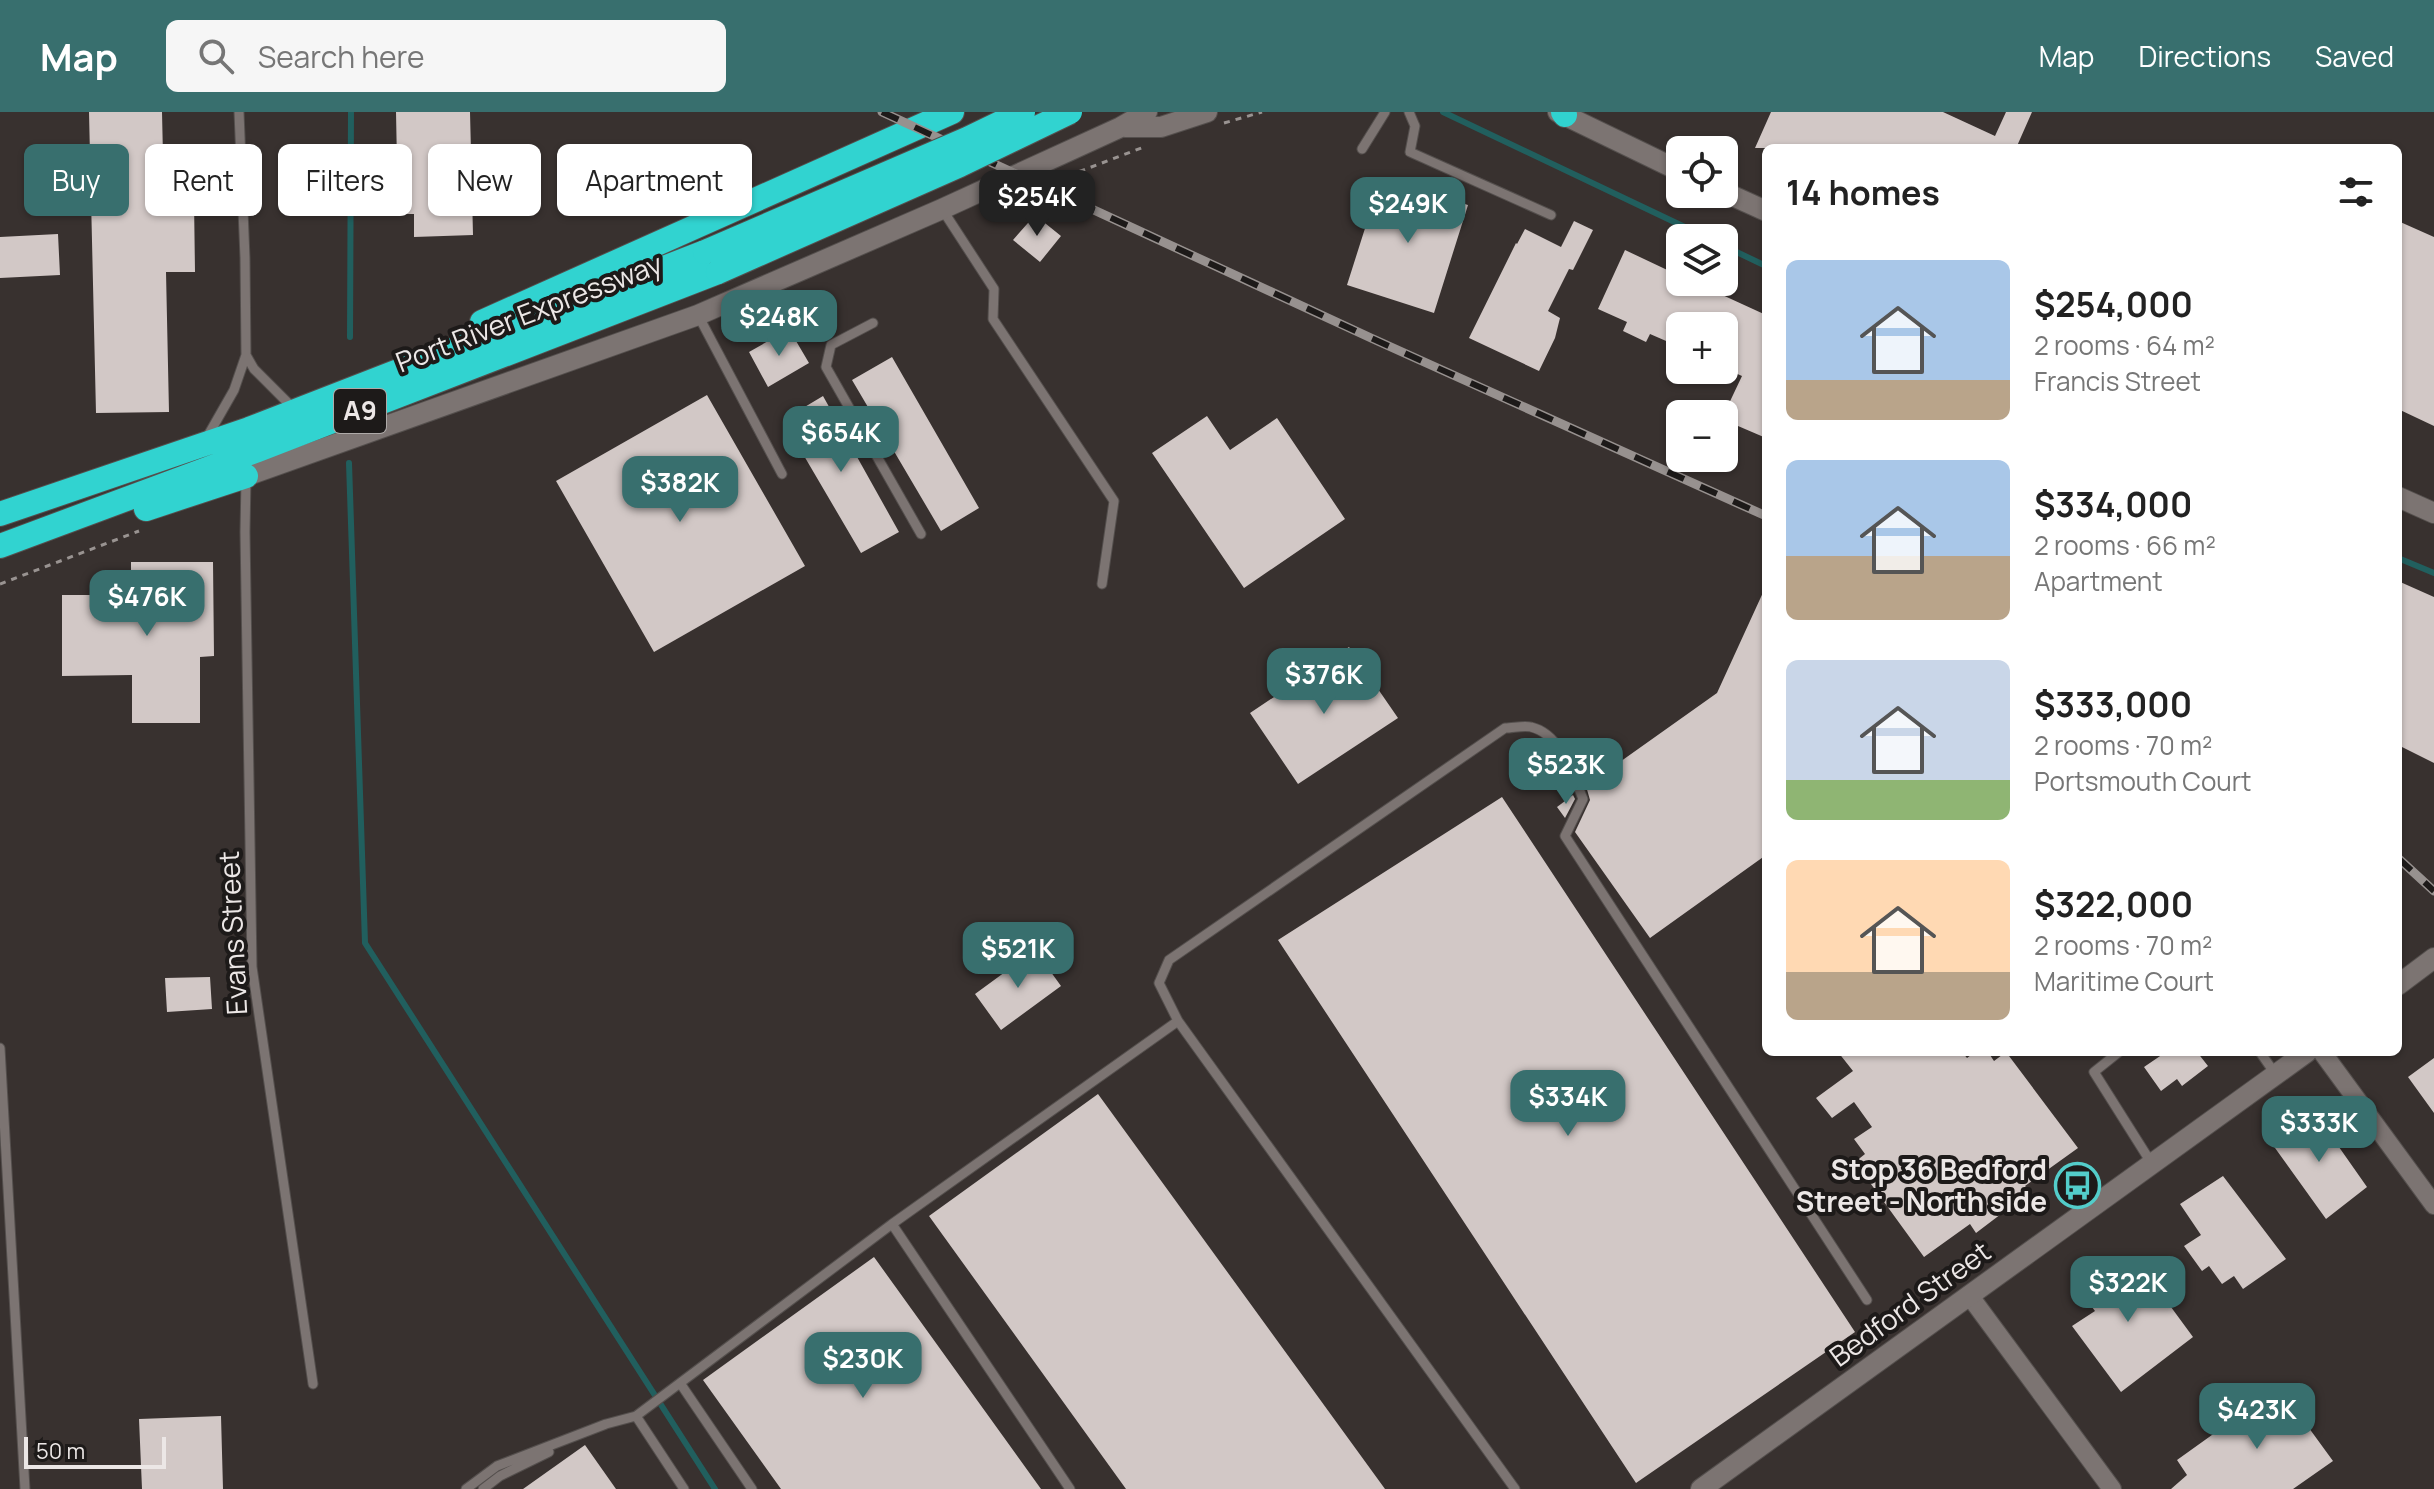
<!DOCTYPE html>
<html lang="en">
<head>
<meta charset="utf-8">
<style>
  body { margin:0; font-family:Manrope,sans-serif; background:#f6f6f6; color:#222; height:100vh; display:flex; flex-direction:column; font-size:30px; white-space:nowrap }
  * { box-sizing:border-box; margin:0 }
  p { font-size:26px; color:#767676 }
  .icon { flex:none; width:44px; height:44px; fill:none; stroke:currentColor; stroke-width:2; stroke-linecap:round; stroke-linejoin:round }
  .map { position:relative; flex:1; overflow:hidden }
  .drawer { position:absolute; left:1762px; top:32px; width:640px; height:912px; display:flex; flex-direction:column; background:#fff; border-radius:12px; box-shadow:0 2px 6px #0004 }
  .drawer>* { flex:none }
  .top-card { position:absolute; left:24px; top:32px; width:760px; height:72px; display:flex; gap:16px }
  .fabs { position:absolute; left:1666px; top:24px; display:grid; gap:16px }
  .fabs a { display:grid; place-items:center; width:72px; height:72px; border-radius:12px; background:#fff; box-shadow:0 2px 6px #0004; font-size:40px }
  .scale { position:absolute; left:24px; bottom:20px; width:142px; box-sizing:border-box; padding-left:8px; border:4px solid #ece7e6; border-top:0; font-size:22px; line-height:28px; white-space:nowrap; color:#ece7e6; -webkit-text-stroke:6px #1d1a19; paint-order:stroke }
  .price { position:absolute; translate:-50% -68px; padding:0 18px; border-radius:16px; background:#386f6e; color:#fff; font-size:26px; line-height:52px; filter:drop-shadow(0 2px 4px #0008) }
  .price::after { content:''; position:absolute; left:50%; top:48px; width:24px; height:18px; margin-left:-12px; background:inherit; clip-path:polygon(0 0,100% 0,50% 100%) }
  .price.active { background:#222; color:#fff }
  ul { padding:0; list-style:none }
  li { display:flex; align-items:center; gap:24px; height:200px; padding:0 24px }
  li span { display:grid; place-items:center; flex:none; width:224px; height:160px; border-radius:12px; color:#555 }
  li>.icon { margin-inline-start:auto }
  span .icon { width:96px; height:96px; fill:#fffc; stroke-width:1 }
  li b { font-size:34px }
  h2 { display:flex; justify-content:space-between; align-items:center; height:96px; padding:0 24px; font-size:34px }
  .chip { padding:0 28px; border-radius:12px; background:#fff; box-shadow:0 2px 6px #0004; font-size:28px; line-height:72px }
  .chip.active { background:#386f6e; color:#fff }
  header { display:flex; align-items:center; gap:48px; box-sizing:border-box; height:112px; padding:0 40px; background:#386f6e; color:#fff }
  header strong { font-size:38px }
  nav { display:flex; gap:44px; margin-inline-start:auto; font-size:28px }
  .search { width:560px; height:72px; background:#f6f6f6; display:flex; align-items:center; gap:20px; box-sizing:border-box; padding:0 28px; border-radius:12px; color:#767676; font-size:30px }
  .map>svg:first-child { display:block }
  .lines { fill:none; stroke-linecap:round; stroke-linejoin:round }
  .stream { stroke:#215f5e; stroke-width:6 }
  .building { fill:#d2c8c6 }
  .lane-casing { stroke:#544f4d; stroke-width:11 }
  .street-casing { stroke:#544f4d; stroke-width:20 }
  .secondary-casing { stroke:#544f4d; stroke-width:22 }
  .highway-casing { stroke:#544f4d; stroke-width:26 }
  .path { stroke:#999391; stroke-width:3; stroke-dasharray:6 6; stroke-linecap:butt }
  .lane { stroke:#7c7472; stroke-width:9 }
  .street { stroke:#7c7472; stroke-width:18 }
  .secondary { stroke:#7c7472; stroke-width:20 }
  .highway { stroke:#31d3d0; stroke-width:24 }
  .rail-casing { stroke:#97918f; stroke-width:9 }
  .rail { stroke:#1d1a19; stroke-width:6; stroke-dasharray:18; stroke-linecap:butt }
  .highway-bridge-casing { stroke:#544f4d; stroke-width:26; stroke-linecap:butt }
  .highway-bridge { stroke:#31d3d0; stroke-width:24 }
  .labels { text-anchor:middle; stroke-width:8; stroke-linejoin:round; paint-order:stroke }
  .shield { fill:#1d1a19; stroke:#aeaaa8; stroke-width:2 }
  .shield-label { font-size:26px; font-weight:bold; fill:#ece7e6 }
  .street-label { font-size:28px; fill:#ece7e6; stroke:#1d1a19 }
  .poi-label { font-size:28px; font-weight:bold; fill:#ece7e6; stroke:#1d1a19; text-anchor:end }
</style>
</head>
<body>
<header>
<strong>Map</strong>
<div class="search"><svg class="icon" aria-label="search" viewBox="0 0 24 24"><circle cx="10" cy="10" r="6"/><path d="M15 15l6 6"/></svg>Search here</div>
<nav><a>Map</a><a>Directions</a><a>Saved</a></nav>
</header>
<div class="map">
<svg width="2434" height="1377" viewBox="0 0 2434 1377">
  <rect width="100%" height="100%" fill="#38312f"/>
  <g class="lines">
    <!-- stream -->
    <path class="stream" d="M1443,0L1708,126
      M1724,134L1766,154
      M350,225L351,0
      M349,351L365,831L715,1377
      M2398,446L2434,461"/>
  </g>
  <!-- building -->
  <path class="building" d="M89,0H162L164,89L194,88L195,160H166L169,300L96,301Z
    M396,0H470L473,123L414,125V102H398Z
    M1771,0H1943L1995,24L2006,0H2032L2017,34L2022,36H1755Z
    M1381,66L1468,93L1434,201L1347,173Z
    M1035,103L1061,124L1040,150L1013,128Z
    M1574,109L1593,118L1573,158L1569,157L1548,199L1560,206L1555,226L1539,259L1469,226L1516,131L1517,132L1525,117L1561,135Z
    M2398,109L2434,125V314L2398,297Z
    M58,122L60,163L0,166V125Z
    M1625,138L1680,164V170H1694L1766,203V326L1724,308V302L1742,264L1724,256V214H1680V235L1650,222L1646,230L1623,219L1627,210L1598,197Z
    M789,217L809,251L768,275L749,240Z
    M892,245L979,396L941,419L852,268Z
    M707,283L805,454L654,540L556,369Z
    M823,284L899,420L861,441L783,308Z
    M1207,304L1230,338L1277,306L1345,407L1244,476L1152,341Z
    M131,450H213L214,544L200,545V611H132V563L62,564V483H131Z
    M2398,469L2434,485V651L2398,633Z
    M1766,474V743L1650,826L1575,720L1590,688L1586,674L1717,581Z
    M1349,535L1398,606L1298,672L1250,601Z
    M1573,683L1575,687L1565,706L1557,695Z
    M1502,685L1855,1220L1636,1371L1278,828Z
    M1035,838L1061,874L1001,918L975,882Z
    M210,865L212,897L167,900L165,866Z
    M1838,940H1962L1967,946L1975,940H1988L1994,949L2006,940L2078,1036L2025,1074L2030,1080L1976,1121L1970,1112L1924,1145L1855,1050L1865,1042L1854,1027L1872,1015L1854,990L1832,1006L1816,986L1853,959Z
    M2166,940H2197L2208,954L2182,974L2177,967L2161,979L2144,955Z
    M2434,946V1001L2408,965Z
    M1098,982L1385,1377H1126L929,1104Z
    M2313,998L2367,1075L2326,1107L2270,1029Z
    M2223,1064L2286,1147L2243,1177L2234,1164L2222,1172L2209,1154L2202,1159L2184,1134L2201,1123L2180,1092Z
    M874,1145L1041,1377H781L703,1268Z
    M2109,1147L2128,1172L2146,1161L2193,1225L2121,1280L2072,1214L2095,1199L2074,1171Z
    M2279,1275L2333,1349L2293,1377H2171L2187,1363L2177,1348Z
    M221,1304L223,1377H142L139,1307Z
    M585,1333L616,1377H523Z"/>
  <g class="lines">
    <defs>
      <path id="lane" d="M239,0L245,146L246,243L254,257L295,298
        M1409,0L1415,14L1410,40L1551,103
        M1362,37L1385,0
        M942,97L994,177L993,207L1114,389L1102,472
        M698,203L782,362
        M873,211L831,233L826,255L921,422
        M206,327L234,278L246,243
        M246,367L245,420L252,855L313,1272
        M0,936L25,1377
        M2119,940L2094,960L2152,1052
        M2260,940L2276,963
        M892,1112L1178,909
        M680,1271L752,1377
        M636,1304L684,1377
        M466,1377L497,1354L606,1312L636,1304L892,1112L1070,1377
        M483,1377L500,1364L549,1340
        M1515,1377L1178,909L1159,871L1169,848L1505,616C1513,616 1524,613 1531,615C1561,622 1573,663 1583,687L1565,724L1867,1188"/>
      <path id="street" d="M2322,940L2434,1093
        M1969,1183L2112,1377"/>
      <path id="secondary" d="M1558,0L1680,59
        M1125,15H1161L1207,0
        M1724,80L1766,99
        M246,364L698,203L942,97L1121,15L1147,0
        M2398,385L2434,401
        M2398,873L2434,846
        M1701,1377L2307,940"/>
      <path id="highway" d="M1563,0L1565,3
        M482,210L952,0
        M146,397L246,364
        M0,402L249,317L705,140
        M0,434L258,338L718,160"/>
    </defs>
    <!-- lane casing -->
    <use href="#lane" class="lane-casing"/>
    <!-- street casing -->
    <use href="#street" class="street-casing"/>
    <!-- secondary casing -->
    <use href="#secondary" class="secondary-casing"/>
    <!-- highway casing -->
    <use href="#highway" class="highway-casing"/>
    <!-- path -->
    <path class="path" d="M1224,11L1262,0
      M1057,68L1144,35
      M0,472L139,419"/>
    <!-- lane -->
    <use href="#lane" class="lane"/>
    <!-- street -->
    <use href="#street" class="street"/>
    <!-- secondary -->
    <use href="#secondary" class="secondary"/>
    <!-- highway -->
    <use href="#highway" class="highway"/>
    <defs>
      <path id="rail" d="M882,0L1371,226L1766,404
        M2398,746L2434,779"/>
    </defs>
    <!-- rail casing -->
    <use href="#rail" class="rail-casing"/>
    <!-- rail -->
    <use href="#rail" class="rail"/>
    <defs>
      <path id="highway-bridge" d="M705,140L967,27L1023,0
        M718,160L960,53L1070,0"/>
    </defs>
    <!-- highway-bridge casing -->
    <use href="#highway-bridge" class="highway-bridge-casing"/>
    <!-- highway-bridge -->
    <use href="#highway-bridge" class="highway-bridge"/>
  </g>
  <!-- icons -->
  <defs>
    <symbol id="bus-ring" viewBox="-11 -11 22 22"><circle r="9.5" fill="#1d1a19" stroke="#53cdca" stroke-width="1.5"/><path d="M-5-6H5V4H4V6H2V4H-2V6H-4V4H-5ZM-3.5-4V0h7V-4ZM-3.5 1.2v1.5H-2V1.2ZM2 1.2v1.5H3.5V1.2Z" fill="#53cdca"/></symbol>
  </defs>
  <g fill-rule="evenodd">
    <use href="#bus-ring" x="2052" y="1048" width="51" height="51"/>
  </g>
  <g class="labels">
    <!-- shield labels -->
    <rect class="shield" x="334" y="277" width="52" height="44" rx="6"/>
    <g class="shield-label">
      <text x="360" y="308">A9</text>
    </g>
    <!-- street labels -->
    <g class="street-label">
      <text transform="translate(529 201) rotate(-21)" y="10">Port River Expressway</text>
      <text transform="translate(233 821) rotate(-93)" y="10">Evans Street</text>
      <text transform="translate(1910 1192) rotate(-36)" y="10">Bedford Street</text>
    </g>
    <!-- poi labels -->
    <g class="poi-label">
      <text x="2047" y="1068">Stop 36 Bedford<tspan x="2047" dy="32">Street - North side</tspan></text>
    </g>
  </g>
</svg>
<div class="fabs">
<a><svg class="icon" aria-label="locate" viewBox="0 0 24 24"><circle cx="12" cy="12" r="6"/><path d="M12 2v4M12 18v4M2 12h4M18 12h4"/></svg></a>
<a><svg class="icon" aria-label="layers" viewBox="0 0 24 24"><path d="M12 4l9 5-9 5-9-5zM3 14l9 5 9-5"/></svg></a>
<a>+</a>
<a>−</a>
</div>
<div class="scale">50 m</div>
<b class="price active" style="left:1037px;top:126px">$254K</b>
<b class="price" style="left:1408px;top:133px">$249K</b>
<b class="price" style="left:779px;top:246px">$248K</b>
<b class="price" style="left:841px;top:362px">$654K</b>
<b class="price" style="left:680px;top:412px">$382K</b>
<b class="price" style="left:147px;top:526px">$476K</b>
<b class="price" style="left:1324px;top:604px">$376K</b>
<b class="price" style="left:1566px;top:694px">$523K</b>
<b class="price" style="left:1018px;top:878px">$521K</b>
<b class="price" style="left:1568px;top:1026px">$334K</b>
<b class="price" style="left:2319px;top:1052px">$333K</b>
<b class="price" style="left:2128px;top:1212px">$322K</b>
<b class="price" style="left:863px;top:1288px">$230K</b>
<b class="price" style="left:2257px;top:1339px">$423K</b>
<div class="top-card">
<a class="chip active">Buy</a>
<a class="chip">Rent</a>
<a class="chip">Filters</a>
<a class="chip">New</a>
<a class="chip">Apartment</a>
</div>
<section class="drawer">
<h2>14 homes<svg class="icon" aria-label="filters" viewBox="0 0 24 24"><path d="M4 7h16M4 17h16"/><circle cx="9" cy="7" r="2"/><circle cx="15" cy="17" r="2"/></svg></h2>
<ul>
<li><span style="background:linear-gradient(#a9c7e8 75%,#b9a48a 0)"><svg class="icon" aria-label="home" viewBox="0 0 24 24"><path d="M3 11l9-7 9 7M6 9v11h12V9"/></svg></span><div><b>$254,000</b><p>2 rooms · 64 m²</p><p>Francis Street</p></div></li>
<li><span style="background:linear-gradient(#a9c7e8 60%,#b9a48a 0)"><svg class="icon" aria-label="home" viewBox="0 0 24 24"><path d="M3 11l9-7 9 7M6 9v11h12V9"/></svg></span><div><b>$334,000</b><p>2 rooms · 66 m²</p><p>Apartment</p></div></li>
<li><span style="background:linear-gradient(#c9d6e8 75%,#8fb573 0)"><svg class="icon" aria-label="home" viewBox="0 0 24 24"><path d="M3 11l9-7 9 7M6 9v11h12V9"/></svg></span><div><b>$333,000</b><p>2 rooms · 70 m²</p><p>Portsmouth Court</p></div></li>
<li><span style="background:linear-gradient(#ffd9b3 70%,#b9a48a 0)"><svg class="icon" aria-label="home" viewBox="0 0 24 24"><path d="M3 11l9-7 9 7M6 9v11h12V9"/></svg></span><div><b>$322,000</b><p>2 rooms · 70 m²</p><p>Maritime Court</p></div></li>
</ul>
</section>
</div>
</body>
</html>
